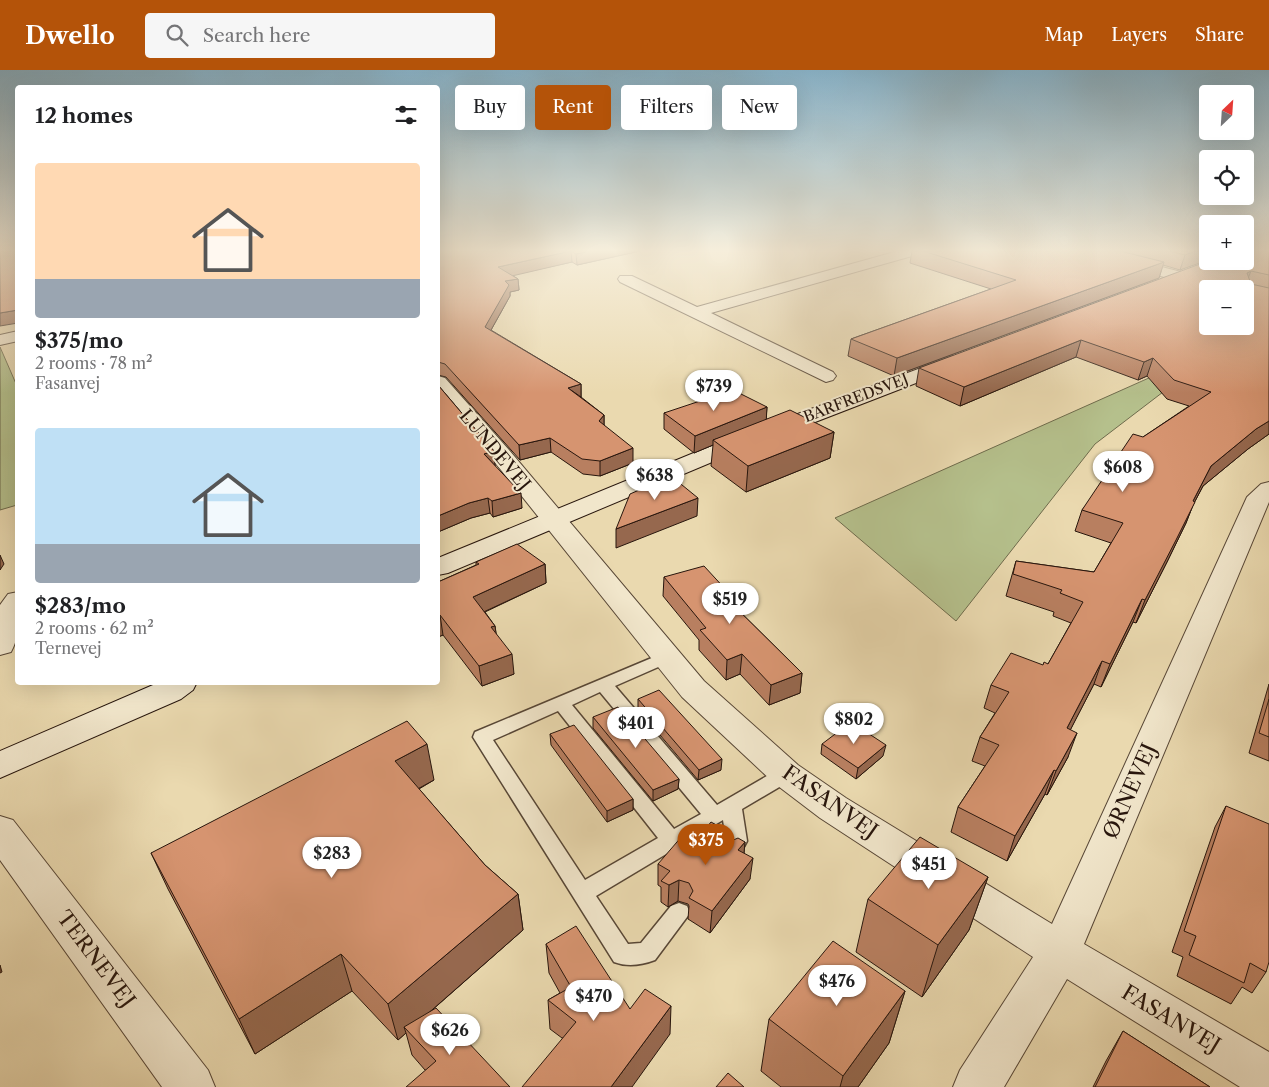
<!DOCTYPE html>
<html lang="en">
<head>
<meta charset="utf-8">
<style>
  body { margin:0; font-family:"Libre Caslon Text",serif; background:#f6f6f6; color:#202124; height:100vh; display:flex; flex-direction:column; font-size:19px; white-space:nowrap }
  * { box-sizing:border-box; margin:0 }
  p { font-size:16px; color:#757577 }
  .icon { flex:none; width:28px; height:28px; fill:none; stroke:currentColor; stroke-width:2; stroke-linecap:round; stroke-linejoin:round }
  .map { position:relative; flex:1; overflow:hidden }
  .sheet { position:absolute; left:15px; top:15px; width:425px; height:600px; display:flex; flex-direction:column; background:#fff; border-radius:5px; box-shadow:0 5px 20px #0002 }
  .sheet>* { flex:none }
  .guide { position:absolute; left:455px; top:15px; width:475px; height:45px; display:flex; gap:10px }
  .needle { width:32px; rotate:25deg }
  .controls { position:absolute; left:1199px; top:15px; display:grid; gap:10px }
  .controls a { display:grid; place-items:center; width:55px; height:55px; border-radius:5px; background:#fff; box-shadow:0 5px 20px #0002; font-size:25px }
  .price { position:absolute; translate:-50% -42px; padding:0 11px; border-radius:18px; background:#fff; color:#222; font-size:16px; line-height:32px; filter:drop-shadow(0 1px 2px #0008) }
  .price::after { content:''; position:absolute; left:50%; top:30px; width:15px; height:11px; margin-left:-8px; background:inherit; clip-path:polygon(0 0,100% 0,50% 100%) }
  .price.selected { background:#b45309; color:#fff }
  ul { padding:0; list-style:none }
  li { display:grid; align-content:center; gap:10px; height:265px; padding:0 20px }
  li span { display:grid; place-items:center; height:155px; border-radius:5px; color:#555 }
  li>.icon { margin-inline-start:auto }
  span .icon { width:90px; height:90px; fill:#fffc; stroke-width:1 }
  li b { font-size:21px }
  h2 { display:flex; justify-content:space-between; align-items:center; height:60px; padding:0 20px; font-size:21px }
  .tag { padding:0 18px; border-radius:5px; background:#fff; box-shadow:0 5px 20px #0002; font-size:18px; line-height:45px }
  .tag.selected { background:#b45309; color:#fff }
  header { display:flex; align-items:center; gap:30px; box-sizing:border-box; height:70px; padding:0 25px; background:#b45309; color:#fff }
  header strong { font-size:24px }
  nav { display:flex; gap:28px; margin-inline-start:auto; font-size:18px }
  .search { width:350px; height:45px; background:#f6f6f6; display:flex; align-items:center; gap:12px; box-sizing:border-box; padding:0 18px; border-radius:5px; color:#757577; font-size:19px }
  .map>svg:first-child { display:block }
  .green { fill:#b5c08c; stroke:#6e6b4c }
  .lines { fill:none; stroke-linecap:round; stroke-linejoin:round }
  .lane-casing { stroke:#584736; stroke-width:3 }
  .street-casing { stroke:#584736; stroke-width:2 }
  .secondary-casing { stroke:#28160d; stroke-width:2 }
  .lane { fill:#f1e6cb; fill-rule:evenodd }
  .street { fill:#f1e6cb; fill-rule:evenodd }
  .secondary { fill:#f1e6cb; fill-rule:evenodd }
  .wall { fill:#b87f60; stroke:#28160d }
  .shaded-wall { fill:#96684e; stroke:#28160d }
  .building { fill:#d69470; stroke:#28160d; fill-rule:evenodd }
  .labels { text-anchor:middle; stroke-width:4; stroke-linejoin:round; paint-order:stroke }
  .far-street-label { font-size:15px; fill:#28160d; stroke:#f1e6cb }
  .street-label { font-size:18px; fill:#28160d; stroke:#f1e6cb }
  .near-street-label { font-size:21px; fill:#28160d; stroke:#f1e6cb }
</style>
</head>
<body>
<header>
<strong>Dwello</strong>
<div class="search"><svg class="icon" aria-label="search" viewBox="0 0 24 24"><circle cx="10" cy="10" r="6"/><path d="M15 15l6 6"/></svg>Search here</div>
<nav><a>Map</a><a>Layers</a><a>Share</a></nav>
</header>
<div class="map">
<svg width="1269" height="1017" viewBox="0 0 1269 1017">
  <rect width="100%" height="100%" fill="#ead9af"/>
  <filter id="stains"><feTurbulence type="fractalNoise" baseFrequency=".004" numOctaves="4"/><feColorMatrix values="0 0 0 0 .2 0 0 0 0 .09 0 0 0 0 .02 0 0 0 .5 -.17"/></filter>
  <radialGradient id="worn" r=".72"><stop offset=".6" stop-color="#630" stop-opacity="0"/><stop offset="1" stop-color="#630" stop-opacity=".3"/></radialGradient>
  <!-- green -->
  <path class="green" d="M0,277L17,316V435L0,440Z
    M1169,299L1184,306L1095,374L956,551L835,448Z"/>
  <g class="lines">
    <defs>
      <path id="lane" d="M666,582L672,583L674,587L672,591L615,616L717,735L779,699L786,697L793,699L796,704L793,709L742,739L747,771C741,783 734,794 720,789L717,783L726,769L723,750L596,826L628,874L641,873L671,836L679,833L687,836L690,843L655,890C642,895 627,897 614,892L473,667L475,662ZM600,622L701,744L674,759L572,635ZM558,641L658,768L585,810L493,670Z"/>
      <path id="street" d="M898,181H921L919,184L711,243L833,302L836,306L833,310L826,312L620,212L618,209L620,206H632L697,237Z
        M1076,181H1100L1189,204L1191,207L1189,210L1183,212L1078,184Z
        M18,261V271L0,275V265Z
        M438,306L445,308L509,380L704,611L798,695L846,728L1052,854L1247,427L1261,414L1269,412V432L1084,874L1269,982V1017H1240L1067,909L1004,1017H953L960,1000L1033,887L820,748L774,713L682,627L493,390L438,324Z
        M18,522C18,541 21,565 11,582L0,585V535L8,524Z
        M0,746L13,750L208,1000L215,1017H162L0,790Z"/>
      <path id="secondary" d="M953,286L960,288L962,292L960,296L717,390L448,503L438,505V488L701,380Z
        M160,612H197L193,620L181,629L0,708V681Z"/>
    </defs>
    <!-- lane casing -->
    <use href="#lane" class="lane-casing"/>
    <!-- street casing -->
    <use href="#street" class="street-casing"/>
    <!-- secondary casing -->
    <use href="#secondary" class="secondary-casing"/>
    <!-- lane -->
    <use href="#lane" class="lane"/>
    <!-- street -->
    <use href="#street" class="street"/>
    <!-- secondary -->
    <use href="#secondary" class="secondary"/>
  </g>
  <!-- wall -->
  <path class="wall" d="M438,181H640L577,195L572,192L512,205L518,209L519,220L510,222V226L491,260L581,314V327L604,345V355L633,393L600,406L583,404L551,382L520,390L446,307L438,305Z
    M912,181H1208L1180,200L1163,195L1159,208L894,306L848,286L851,269L991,219L910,193Z
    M1269,181V364L1248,379L1203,416L1193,435L1186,453L1167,492L1136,553L1133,552L1101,617L1094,614L1070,660L1068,687L1047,725L1045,724L1007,791L951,762L958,737L985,696L972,691L980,667L995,643L984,638L991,615L1048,594L1071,553L1053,546L1054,542L1006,526L1016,491L1094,502L1111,473L1075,461L1082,440L1143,367L1189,336L1167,329L1147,306L1138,310L1076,287L960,336L916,316L919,298Z
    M438,315L494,381L495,396L522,438L493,447L490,443L471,448L438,462Z
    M767,337L766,349L834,362L830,388L746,422L711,396L713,375L694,383L664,359V343Z
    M476,492L545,494L546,513L485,542L495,556L496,564L514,604L482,616L443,565L438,567V512L476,495Z
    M664,507L727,529L802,603L800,623L769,635L740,604L726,610L699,580V570L663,526Z
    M1269,614V691L1249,683Z
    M638,629L721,700L698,710L638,639Z
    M593,647L679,709L678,719L653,731L593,658Z
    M550,664L633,729V740L607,752L551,675Z
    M822,674L883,686L856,709L821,684Z
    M434,710L419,719L485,795L518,824L523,860L430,942L510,1017L425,1000L412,985L406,963L398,970L352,921L255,984L168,819L151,783Z
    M1226,736L1266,902L1252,923L1242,917L1231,934L1177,906L1183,887L1172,882L1215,757Z
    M719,766L721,770L745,772L744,783L750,809L710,863L688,849L689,836L688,834L678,831L668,837L661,832V817L658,815V794Z
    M988,807L969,860L922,927L856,882L868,829Z
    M546,874L630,939L670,964L562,968L550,959L548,930L560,923L549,903Z
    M905,921L889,973L858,1017H781L761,1001L769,949Z
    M1123,961L1210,1017H1093L1106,991Z"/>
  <!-- shaded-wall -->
  <path class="shaded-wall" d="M571,181L572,192L499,209L498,197Z
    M590,181H640L577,195L576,184Z
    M1195,181H1208V190L1180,200L1185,185Z
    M1164,192L1159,208L894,306L897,288Z
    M1251,201L1245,216L1247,203Z
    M518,209L519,220L510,222V226L486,269L485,257L505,211Z
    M18,240V253L0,256V243Z
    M1081,270L1076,287L960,336L964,317Z
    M1153,288L1147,306L1138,310L1144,292Z
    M581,314V327L568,318Z
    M767,337L766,354L713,370V375L694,383L695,366Z
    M604,345V359L599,351Z
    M1269,351V364L1248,379L1203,416L1193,435L1186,453L1167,492L1136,553L1145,530L1193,431L1211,396L1256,359Z
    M834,362L830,388L746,422L748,396Z
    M550,368L551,382L520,390L519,375Z
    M633,378V393L600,406V391Z
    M494,381L495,396L484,384Z
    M521,423L522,438L493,447L492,431Z
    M488,428L490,443L471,448L438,462V446L469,433Z
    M698,428L697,446L616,478V459Z
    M0,485L4,494L0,500Z
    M545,494L546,513L475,546L473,527Z
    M727,521L726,540L721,523Z
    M1142,529L1133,552L1101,617L1110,594Z
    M440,545L443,565L438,567V546Z
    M495,556L498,576L491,557Z
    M512,584L514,604L482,616L479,596Z
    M742,584L740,604L726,610L727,590Z
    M1102,591L1094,614L1059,682L1067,658Z
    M802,603L800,623L769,635L771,615Z
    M1077,663L1068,687L1047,725L1056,701Z
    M427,674L434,710L403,727L395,691Z
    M886,675L883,686L856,709L858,698Z
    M722,689L721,700L698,710L699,700Z
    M1054,700L1045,724L1007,791L1015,766Z
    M679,709L678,719L653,731V720Z
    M633,729V740L607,752V741Z
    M745,772L743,793L738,780Z
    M753,788L750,809L710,863L712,841Z
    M988,807L969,860L922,927L938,875Z
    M679,810L678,831L668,837L669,815Z
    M518,824L523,860L408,961L404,957L406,963L398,970L388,934Z
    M341,884L352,921L255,984L239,949Z
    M0,895L2,902L0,903Z
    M905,921L889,973L858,1017H840L843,1006Z
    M671,936L670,964L632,1017H611Z"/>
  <!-- building -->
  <path class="building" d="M0,181H18V240L0,243Z
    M438,181H590L576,184L571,181L498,197L518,209L505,211L509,215L485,257L581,314L568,318L604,345L599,351L633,378L600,391L582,389L550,368L519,375L445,294L438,292Z
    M923,181H1120L1164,192L897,288L851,269L1016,210Z
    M1170,181H1195L1185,185Z
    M1245,181H1269V205L1251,201L1247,203L1251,214L1269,218V351L1256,359L1211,396L1193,431L1195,432L1176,470L1145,530L1142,529L1110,594L1102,591L1067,658L1077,663L1056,701L1054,700L1015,766L958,737L999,675L980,667L1009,622L991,615L1011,583L1043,595L1044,592L1048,594L1083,532L1060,523L1062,520L1013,504L1016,491L1094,502L1123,453L1082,440L1133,364L1143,367L1211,322L1174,310L1153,288L1144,292L1081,270L964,317L919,298L1208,191H1245ZM1208,219H1245V256H1208Z
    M438,315L494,381L484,384L521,423L492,431L488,428L469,433L438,446Z
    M733,320L767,337L695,366L664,343Z
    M790,340L834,362L748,396L713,370Z
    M671,406L698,428L616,459L630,424Z
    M517,474L545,494L473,527L495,556L491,557L512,584L479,596L440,545L438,546V512L479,494L476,492Z
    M704,496L727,521L721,523L802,603L771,615L742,584L727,590L700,560L706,558L664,507Z
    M659,620L722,689L699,700L638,629Z
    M1269,629V667L1259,663Z
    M618,637L679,709L653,720L593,647Z
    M407,651L427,674L395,691L485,795L518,824L388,934L341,884L239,949L151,783Z
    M851,652L886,675L858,698L822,674Z
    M574,655L633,729L607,741L550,664Z
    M1226,736L1269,754V892L1266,902L1250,893L1244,913L1189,885L1196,866L1184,861Z
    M711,752L720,757L717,763L721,770L731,771L738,768L745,772L738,780L753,788L712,841L689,828L693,821L689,813L679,810L669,815L661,811L670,801L658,794L683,765L695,772Z
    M920,767L988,807L938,875L868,829Z
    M576,856L630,939L645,919L671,936L611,1017H522L576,952L548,930L571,917L546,874Z
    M833,871L905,921L843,1006L769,949Z
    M436,938L510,1017H406L436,991L404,957Z
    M1123,961L1210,1017H1095Z
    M728,1003L744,1017H716Z"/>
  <!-- sky -->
  <linearGradient id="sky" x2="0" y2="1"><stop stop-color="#88b6cf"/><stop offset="0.56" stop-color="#f6eedb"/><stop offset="1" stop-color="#f6eedb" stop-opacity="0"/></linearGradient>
  <rect width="1269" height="323" fill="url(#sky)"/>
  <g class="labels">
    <!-- far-street labels -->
    <g class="far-street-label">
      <text transform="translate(856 328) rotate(-21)" y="5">BARFREDSVEJ</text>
    </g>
    <!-- street labels -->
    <g class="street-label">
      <text transform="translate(495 380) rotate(50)" y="6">LUNDEVEJ</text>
    </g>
    <!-- near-street labels -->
    <g class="near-street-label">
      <text transform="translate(1130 721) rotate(-66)" y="7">ØRNEVEJ</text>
      <text transform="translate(830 732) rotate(35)" y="7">FASANVEJ</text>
      <text transform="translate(96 889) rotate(53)" y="7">TERNEVEJ</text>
      <text transform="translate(1171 949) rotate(31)" y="7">FASANVEJ</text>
    </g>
  </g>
  <rect width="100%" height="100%" filter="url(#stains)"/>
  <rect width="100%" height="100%" fill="url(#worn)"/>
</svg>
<div class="controls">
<a><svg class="needle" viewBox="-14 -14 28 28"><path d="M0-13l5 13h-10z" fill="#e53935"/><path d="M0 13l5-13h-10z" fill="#757577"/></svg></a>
<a><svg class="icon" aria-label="locate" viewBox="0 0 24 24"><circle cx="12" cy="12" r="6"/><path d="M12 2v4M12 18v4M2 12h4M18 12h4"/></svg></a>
<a>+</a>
<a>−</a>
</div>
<b class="price" style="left:714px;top:342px">$739</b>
<b class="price" style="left:1123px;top:423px">$608</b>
<b class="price" style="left:655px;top:431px">$638</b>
<b class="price" style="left:730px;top:555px">$519</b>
<b class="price" style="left:854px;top:675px">$802</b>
<b class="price" style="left:636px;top:679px">$401</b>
<b class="price selected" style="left:706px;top:796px">$375</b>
<b class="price" style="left:332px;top:809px">$283</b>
<b class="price" style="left:929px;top:820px">$451</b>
<b class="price" style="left:837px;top:937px">$476</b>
<b class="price" style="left:594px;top:952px">$470</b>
<b class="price" style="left:450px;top:986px">$626</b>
<div class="guide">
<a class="tag">Buy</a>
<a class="tag selected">Rent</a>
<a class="tag">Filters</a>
<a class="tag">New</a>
</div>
<section class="sheet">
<h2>12 homes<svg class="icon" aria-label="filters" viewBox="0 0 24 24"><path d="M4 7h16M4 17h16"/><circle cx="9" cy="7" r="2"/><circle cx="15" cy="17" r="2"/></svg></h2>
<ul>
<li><span style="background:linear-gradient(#ffd9b3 75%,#9aa5b1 0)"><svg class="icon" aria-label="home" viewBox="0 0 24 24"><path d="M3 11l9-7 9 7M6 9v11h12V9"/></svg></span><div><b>$375/mo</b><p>2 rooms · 78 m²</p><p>Fasanvej</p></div></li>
<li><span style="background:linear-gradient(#bfe0f5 75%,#9aa5b1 0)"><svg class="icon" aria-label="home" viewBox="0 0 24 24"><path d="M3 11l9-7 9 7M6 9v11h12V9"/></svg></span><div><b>$283/mo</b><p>2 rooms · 62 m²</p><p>Ternevej</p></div></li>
</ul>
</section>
</div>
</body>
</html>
